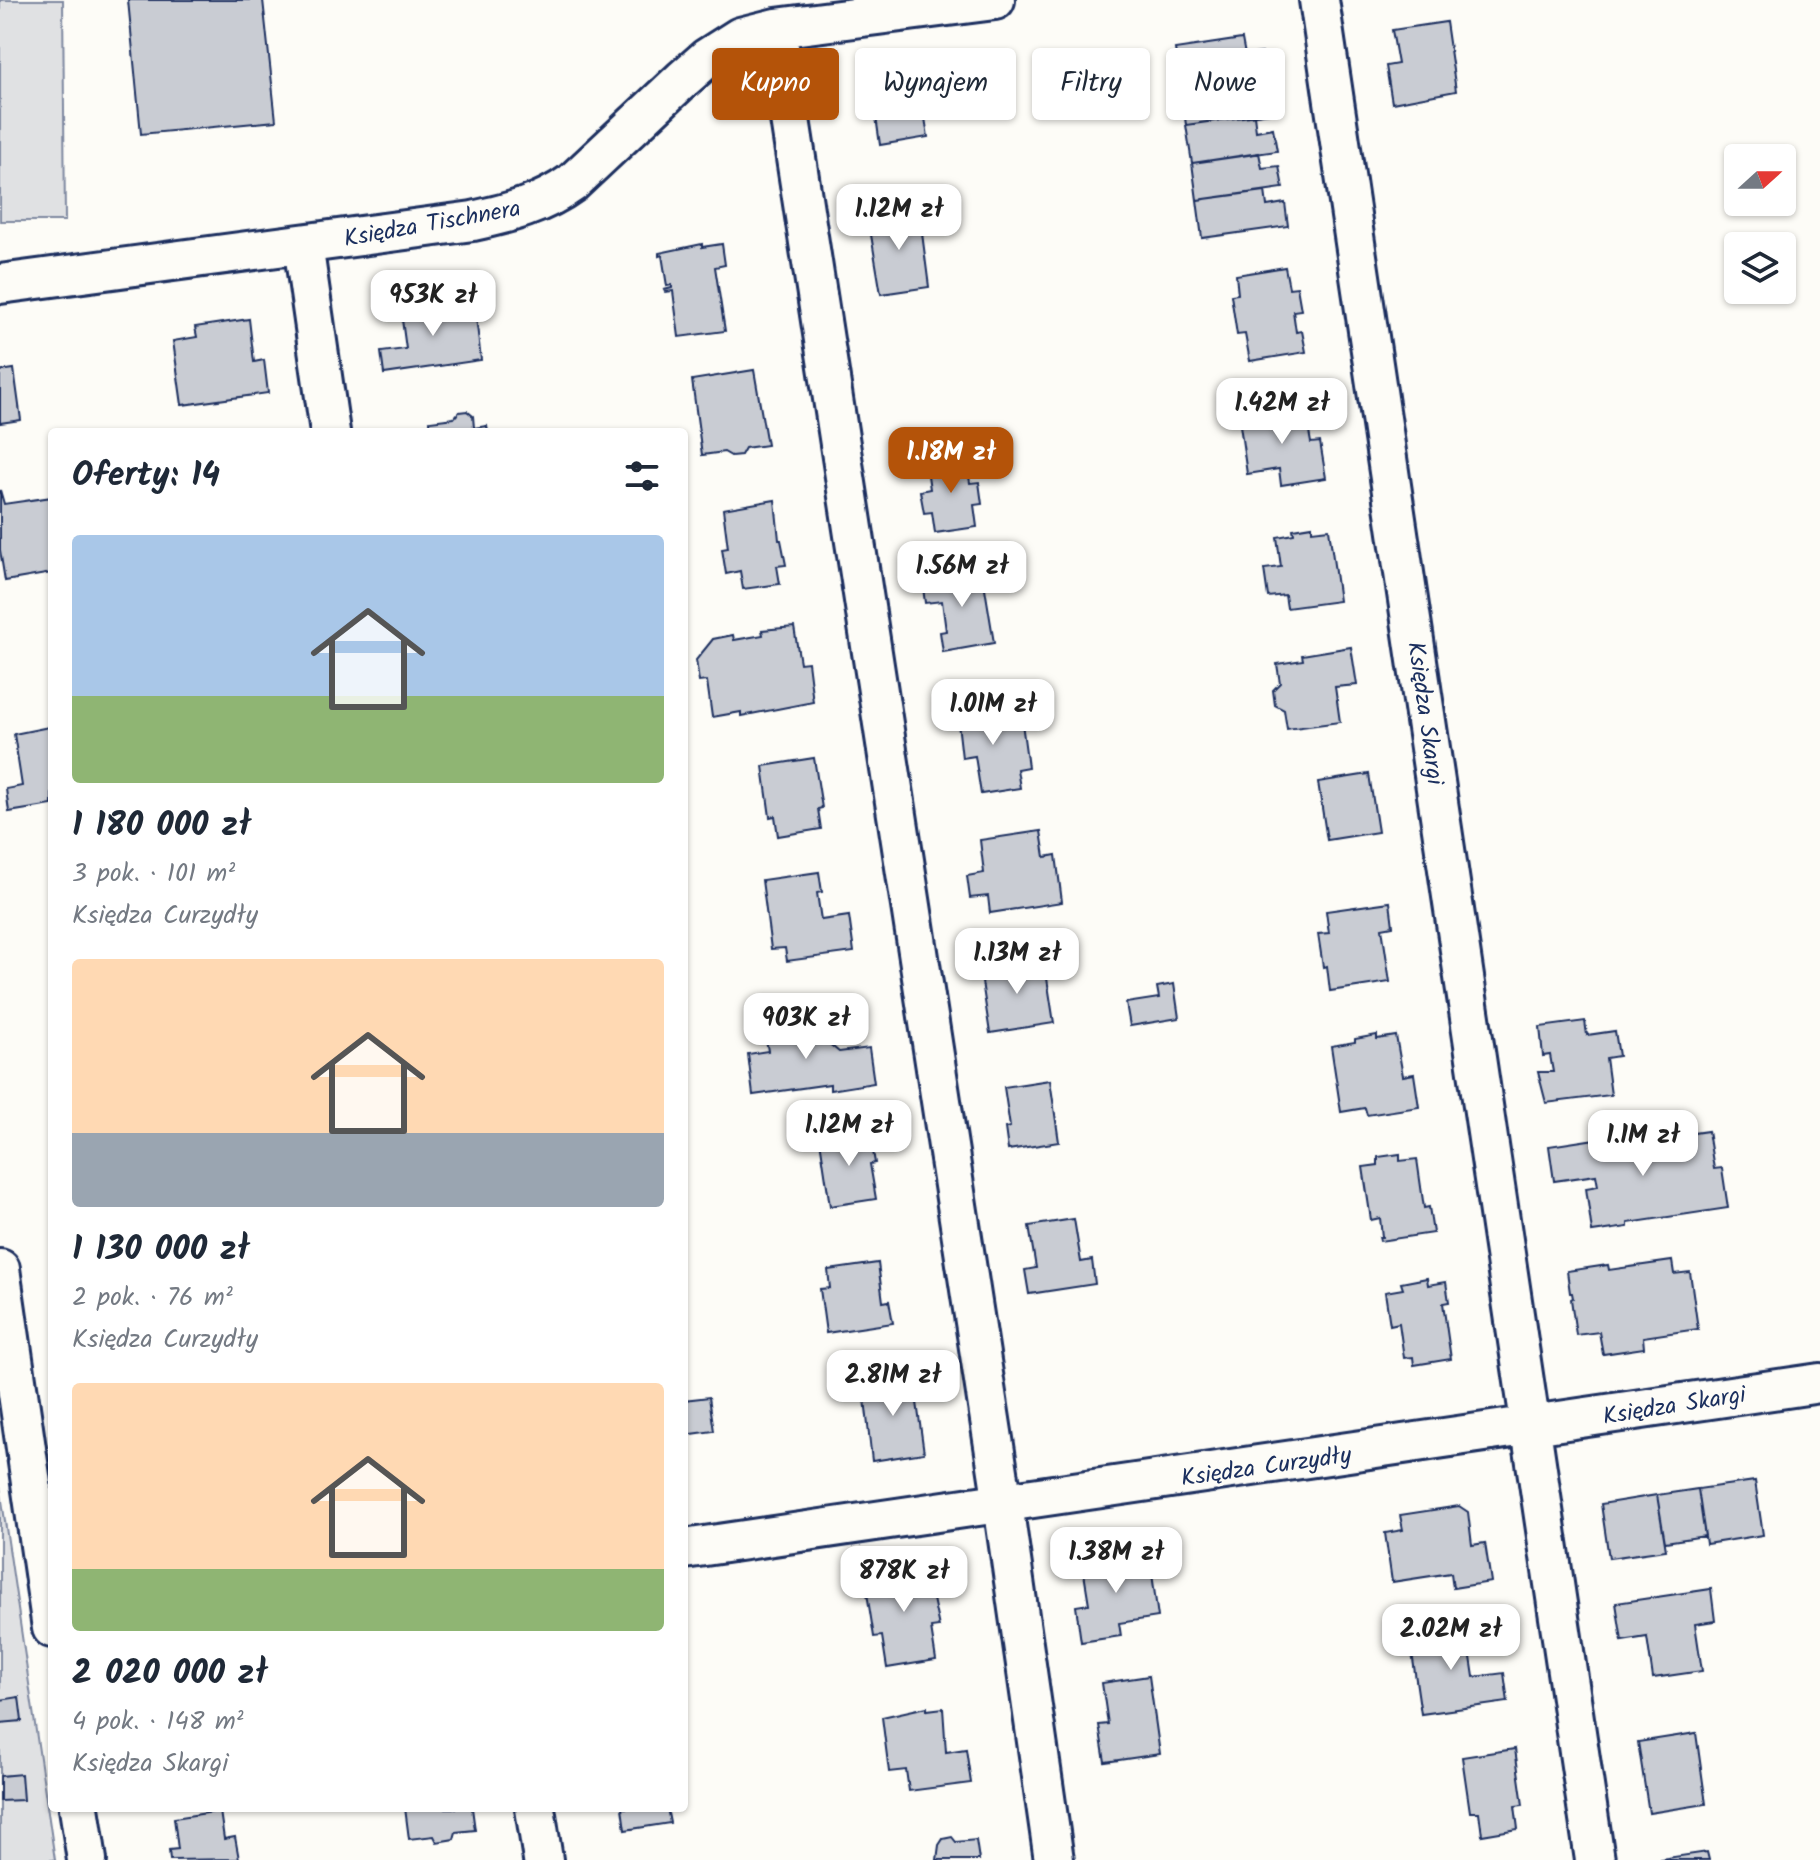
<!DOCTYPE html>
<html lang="pl">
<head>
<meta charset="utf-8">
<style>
  body { margin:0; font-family:Kalam,sans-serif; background:#f2f2f3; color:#1f2937; height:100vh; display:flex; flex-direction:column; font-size:30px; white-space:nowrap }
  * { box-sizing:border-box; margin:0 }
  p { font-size:26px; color:#747a83 }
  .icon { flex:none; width:44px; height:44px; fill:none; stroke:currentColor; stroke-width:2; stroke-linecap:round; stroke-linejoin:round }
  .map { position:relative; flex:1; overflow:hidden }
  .drawer { position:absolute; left:48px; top:428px; width:640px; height:1384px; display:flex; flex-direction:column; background:#fff; border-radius:8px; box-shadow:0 2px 6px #0004 }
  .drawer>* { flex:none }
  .hud { position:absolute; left:712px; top:48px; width:760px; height:72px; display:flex; gap:16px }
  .needle { width:52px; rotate:69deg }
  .fabs { position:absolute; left:1724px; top:144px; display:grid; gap:16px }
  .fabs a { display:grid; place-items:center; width:72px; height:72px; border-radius:8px; background:#fff; box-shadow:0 2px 6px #0004; font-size:40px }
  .price { position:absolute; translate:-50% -68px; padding:0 18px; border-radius:16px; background:#fff; color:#222; font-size:26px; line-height:52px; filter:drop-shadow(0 2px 4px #0008) }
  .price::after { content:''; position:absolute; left:50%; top:48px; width:24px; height:18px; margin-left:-12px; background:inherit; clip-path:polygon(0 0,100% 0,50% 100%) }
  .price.on { background:#b45309; color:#fff }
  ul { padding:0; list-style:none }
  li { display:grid; align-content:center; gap:16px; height:424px; padding:0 24px }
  li span { display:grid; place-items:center; height:248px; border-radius:8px; color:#555 }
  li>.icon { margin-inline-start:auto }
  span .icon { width:144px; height:144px; fill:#fffc; stroke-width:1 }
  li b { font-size:34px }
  h2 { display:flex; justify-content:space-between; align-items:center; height:96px; padding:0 24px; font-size:34px }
  .chip { padding:0 28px; border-radius:8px; background:#fff; box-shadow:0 2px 6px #0004; font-size:28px; line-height:72px }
  .chip.on { background:#b45309; color:#fff }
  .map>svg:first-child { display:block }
  .green { fill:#e0e1e3; stroke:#7e88a0; stroke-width:2 }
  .building { fill:#c9ccd3; stroke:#1b2f5e; stroke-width:2 }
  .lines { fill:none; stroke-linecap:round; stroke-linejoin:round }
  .minor-casing { stroke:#1b2f5e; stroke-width:44 }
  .minor { stroke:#fdfcf7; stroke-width:38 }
  .labels { text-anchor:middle; stroke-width:6; stroke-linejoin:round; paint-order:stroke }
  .street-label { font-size:24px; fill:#1b2f5e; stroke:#fdfcf7 }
</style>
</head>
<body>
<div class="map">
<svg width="1820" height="1860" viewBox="0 0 1820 1860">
  <rect width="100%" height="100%" fill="#fdfcf7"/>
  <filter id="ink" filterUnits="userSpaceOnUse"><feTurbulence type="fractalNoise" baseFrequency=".0125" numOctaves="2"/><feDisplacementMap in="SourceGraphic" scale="16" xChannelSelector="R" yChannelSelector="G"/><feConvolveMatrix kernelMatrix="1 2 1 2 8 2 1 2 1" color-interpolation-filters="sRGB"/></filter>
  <g filter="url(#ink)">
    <!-- green -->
    <path class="green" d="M0,0H63L65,221H0Z
      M0,1487L55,1860H0Z"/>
    <!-- building -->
    <path class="building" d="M128,0H263L276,121L141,134Z
      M1446,22L1456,91L1392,103L1386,66L1398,64L1392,30Z
      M1242,39L1245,55L1262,53L1266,75L1181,88L1175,49Z
      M899,72L902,76L918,73L928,137L880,145L871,81L888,78L890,73Z
      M1248,78L1250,93L1268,91L1271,113L1186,125L1181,88Z
      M1254,115L1256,131L1273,128L1277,151L1192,163L1186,125Z
      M1259,153L1262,168L1279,166L1283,188L1197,200L1192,163Z
      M1265,191L1267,206L1285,203L1288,226L1202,238L1197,200Z
      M919,210L929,287L881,294L868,217Z
      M702,244V247L722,244L725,265L715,267L725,331L679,337L673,291L665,292L664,290L672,288V285L667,286L662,255L659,256V253Z
      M1285,267L1289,288L1297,287L1301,310L1293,311L1296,332L1302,331L1306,352L1250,361L1245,334L1237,335L1231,295L1238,294L1236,275Z
      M451,298L454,320L476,317L481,360L384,374L381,352L406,349L400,305Z
      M249,319L254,362L264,360L268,393L182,405L173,341L197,337L195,327Z
      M14,369L21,420L0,423V371Z
      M754,370L767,445L745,448L741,455L731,456L724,452L702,455L692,380Z
      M1275,408L1282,412L1305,409L1311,443L1320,442L1326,478L1281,485L1279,469L1247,474L1239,418L1261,415L1263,409Z
      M467,411L473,416L474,428L487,426L488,432H431L430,421L454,418L459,412Z
      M966,455L970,483L979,482L982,504L974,505L977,527L935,533L932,512L924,513L920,491L930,489L926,462Z
      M0,490L4,504L52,497V573L5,581L0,550Z
      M775,500L779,540H781L786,565L777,566L780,584L743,589L740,571L726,574L722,549L728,548L723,509Z
      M1312,526V531L1329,529L1339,601L1287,608L1285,595L1268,597L1264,569L1281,567L1277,537L1294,534L1293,529Z
      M982,570L994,643L943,652L940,632L946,631L942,601L925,603L922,580Z
      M794,627L800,663L808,662L813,702L741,716V712L712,717L707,681L699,682L696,660L713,639L733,635L734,640L763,635L762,630Z
      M1351,647L1357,685L1335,687L1340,722L1287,729L1284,710L1275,705L1273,690L1280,683L1277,664L1303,660L1302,655Z
      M990,703L994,708L1008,706L1011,724L1022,723L1028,767L1017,769L1020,788L981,794L975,756L962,758L957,714L980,710L981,704Z
      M49,727V730L52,729V805L9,812L6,789L22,786L14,734Z
      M814,758L822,808L818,809L821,829L778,836L775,816L770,817L763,766Z
      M1369,774L1378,832L1327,840L1318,782Z
      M1041,831L1045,857L1056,855L1062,902L990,913L988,896L970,898L967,876L984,873L980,840Z
      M819,872L822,892L817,893L821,920L849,916L854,952L787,961L785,948L771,949L762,880Z
      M1390,902L1393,926L1382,928L1390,982L1330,991L1327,966L1323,967L1318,934L1329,933L1326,911Z
      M1044,959L1054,1023L990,1033L980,969Z
      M1174,984L1179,1018L1130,1026L1126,1003L1159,998L1157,987Z
      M823,1019L827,1042L839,1052L869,1048L874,1083L830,1090V1084L753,1095L748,1054L768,1051L764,1028L786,1025L788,1021L798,1020L801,1023Z
      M1585,1021L1587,1035L1615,1031L1619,1056L1606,1058L1611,1095L1546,1103L1538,1072H1553L1550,1055L1543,1056L1540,1027Z
      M1377,1035V1039L1396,1036L1403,1076L1414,1074L1419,1107L1367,1115L1365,1108L1341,1112L1331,1046L1355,1042V1039Z
      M1050,1080L1059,1142L1008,1150L1005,1128L1010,1127L1004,1087Z
      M843,1129L850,1136L870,1133L875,1163L870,1164L876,1199L830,1206L820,1140L831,1139L834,1131Z
      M1708,1131L1714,1169L1722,1168L1728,1208L1628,1223V1227L1592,1232L1586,1188L1598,1186L1596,1175L1554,1181L1549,1146L1615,1136L1616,1144Z
      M1400,1154V1161L1417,1159L1424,1208L1429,1207L1433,1233L1380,1241L1379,1237H1382L1380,1218L1371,1220L1363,1167L1378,1165V1157Z
      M1074,1219L1081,1262L1092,1260L1095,1284L1029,1294L1025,1270L1036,1268L1029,1226Z
      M1672,1261L1674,1274L1690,1272L1698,1329L1643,1337L1644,1348L1603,1354L1599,1332L1576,1335L1571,1299L1573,1298L1572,1293H1570L1567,1271L1608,1265L1609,1270Z
      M878,1263L883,1302L889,1301L893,1323L826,1333L820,1289L830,1288L828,1270Z
      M1427,1278L1428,1285L1446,1282L1449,1302L1443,1303L1451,1359L1414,1365L1413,1357L1404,1358L1399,1323L1390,1325L1385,1292L1403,1289L1401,1283Z
      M910,1374L913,1395H916L924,1453L872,1461L863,1381Z
      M709,1397L714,1431L684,1435V1400Z
      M1755,1481L1763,1535L1706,1544L1698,1489Z
      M1698,1489L1705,1536L1665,1542L1657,1495Z
      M1657,1495L1666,1550L1609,1558L1601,1504Z
      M1459,1506L1468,1512L1472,1545L1485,1543L1491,1582L1453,1588L1451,1573L1392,1582L1385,1533L1403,1530L1400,1515Z
      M1149,1552L1158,1617L1119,1623L1121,1636L1081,1642L1076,1606L1089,1604L1082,1561Z
      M930,1562L934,1585H930L939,1627L931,1628L936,1660L887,1668L882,1636L874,1637L867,1593L875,1583L873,1571Z
      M1711,1589L1715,1621L1695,1624L1702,1671L1653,1678L1647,1637L1622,1641L1616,1603Z
      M1466,1624L1474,1677L1504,1673L1508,1702L1421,1714L1409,1632Z
      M1149,1676L1160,1754L1105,1762L1099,1725L1108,1724L1102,1683Z
      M19,1697L22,1721L0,1723V1700Z
      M927,1707V1710L943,1708L946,1752L966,1749L971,1783L909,1791L906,1770L889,1772L882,1717Z
      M1696,1733L1706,1804L1649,1813L1638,1742Z
      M1515,1749L1523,1805L1515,1806L1518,1829L1482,1835L1479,1812H1470L1462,1757Z
      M21,1774L23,1800L0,1801V1776Z
      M405,1808H472L475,1830L456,1832L454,1839L437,1842L434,1836L409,1839Z
      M622,1808H667L670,1823L625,1830Z
      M220,1811L224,1839L235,1837L239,1859L170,1860L169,1850L178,1849L174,1818Z
      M952,1837L956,1842L976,1840L979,1860H937L939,1845L943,1839Z
      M1707,1852L1709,1860H1660V1859Z"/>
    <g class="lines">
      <defs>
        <path id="minor" d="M1319,0L1595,1860
          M776,28L1003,1504L1054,1860
          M303,244L330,432
          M0,284L473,221C509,213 542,205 572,183L683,79L707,58L740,37L776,28L995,0
          M0,1269L52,1628
          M684,1549L1820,1383
          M79,1808L87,1860
          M535,1808L543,1860"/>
      </defs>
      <!-- minor casing -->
      <use href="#minor" class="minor-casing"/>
      <!-- minor -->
      <use href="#minor" class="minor"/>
    </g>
  </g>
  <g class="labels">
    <!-- street labels -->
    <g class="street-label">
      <text transform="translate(432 223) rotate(-10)" y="8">Księdza Tischnera</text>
      <text transform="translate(1426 713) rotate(82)" y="8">Księdza Skargi</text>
      <text transform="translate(1674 1405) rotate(-9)" y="8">Księdza Skargi</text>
      <text transform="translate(1266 1466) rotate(-8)" y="8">Księdza Curzydły</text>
    </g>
  </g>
</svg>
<div class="fabs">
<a><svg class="needle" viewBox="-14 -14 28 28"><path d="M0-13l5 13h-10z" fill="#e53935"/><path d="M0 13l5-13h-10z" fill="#747a83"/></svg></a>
<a><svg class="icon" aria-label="layers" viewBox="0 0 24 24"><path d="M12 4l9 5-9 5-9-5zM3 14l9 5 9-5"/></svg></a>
</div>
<b class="price" style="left:899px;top:252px">1.12M zł</b>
<b class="price" style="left:433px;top:338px">953K zł</b>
<b class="price" style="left:1282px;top:446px">1.42M zł</b>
<b class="price on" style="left:951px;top:495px">1.18M zł</b>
<b class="price" style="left:962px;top:609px">1.56M zł</b>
<b class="price" style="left:993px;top:747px">1.01M zł</b>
<b class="price" style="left:1017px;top:996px">1.13M zł</b>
<b class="price" style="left:806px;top:1061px">903K zł</b>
<b class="price" style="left:849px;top:1168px">1.12M zł</b>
<b class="price" style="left:1643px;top:1178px">1.1M zł</b>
<b class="price" style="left:893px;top:1418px">2.81M zł</b>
<b class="price" style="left:1116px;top:1595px">1.38M zł</b>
<b class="price" style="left:904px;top:1614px">878K zł</b>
<b class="price" style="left:1451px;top:1672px">2.02M zł</b>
<div class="hud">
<a class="chip on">Kupno</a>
<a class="chip">Wynajem</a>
<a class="chip">Filtry</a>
<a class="chip">Nowe</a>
</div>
<section class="drawer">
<h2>Oferty: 14<svg class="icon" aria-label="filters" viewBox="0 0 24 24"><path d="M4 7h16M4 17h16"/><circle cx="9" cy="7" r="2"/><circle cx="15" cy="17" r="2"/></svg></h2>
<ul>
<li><span style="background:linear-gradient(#a9c7e8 65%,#8fb573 0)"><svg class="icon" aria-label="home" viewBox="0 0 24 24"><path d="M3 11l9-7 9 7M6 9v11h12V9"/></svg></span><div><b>1 180 000 zł</b><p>3 pok. · 101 m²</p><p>Księdza Curzydły</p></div></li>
<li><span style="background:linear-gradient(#ffd9b3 70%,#9aa5b1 0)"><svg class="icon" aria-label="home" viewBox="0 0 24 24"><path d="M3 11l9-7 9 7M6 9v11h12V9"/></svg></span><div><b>1 130 000 zł</b><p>2 pok. · 76 m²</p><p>Księdza Curzydły</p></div></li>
<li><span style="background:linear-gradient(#ffd9b3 75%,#8fb573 0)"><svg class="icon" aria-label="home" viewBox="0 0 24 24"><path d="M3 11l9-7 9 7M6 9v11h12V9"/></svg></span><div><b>2 020 000 zł</b><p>4 pok. · 148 m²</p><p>Księdza Skargi</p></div></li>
</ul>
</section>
</div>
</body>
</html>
